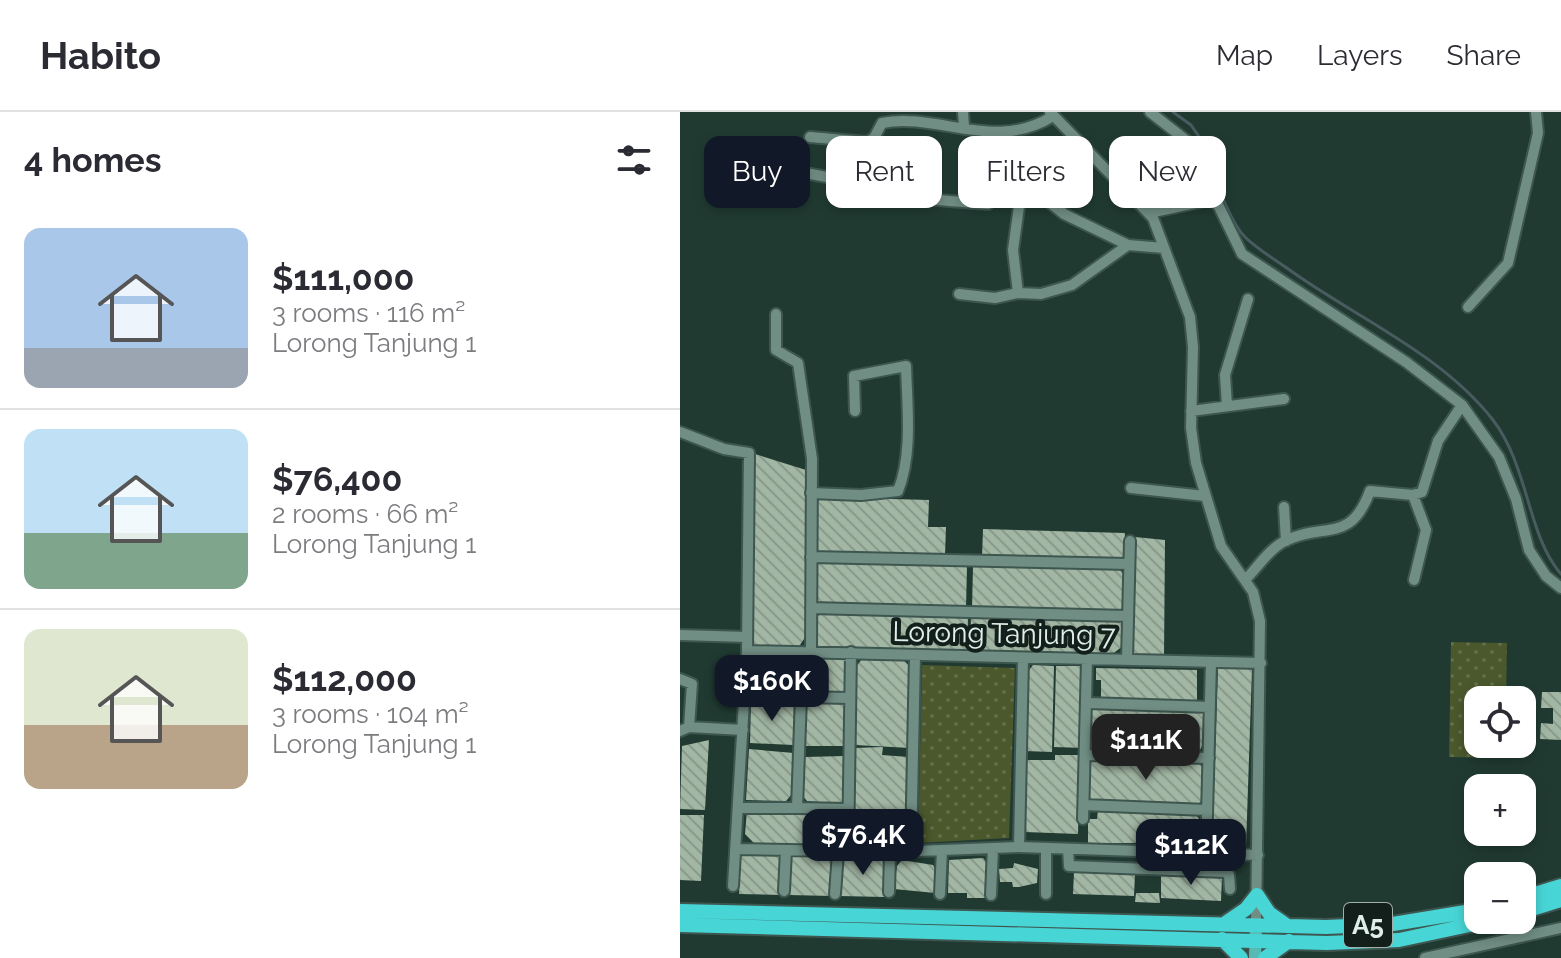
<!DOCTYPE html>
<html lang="en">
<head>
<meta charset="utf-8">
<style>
  body { margin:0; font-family:Raleway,sans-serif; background:#f7f7f7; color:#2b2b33; height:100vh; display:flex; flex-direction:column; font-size:30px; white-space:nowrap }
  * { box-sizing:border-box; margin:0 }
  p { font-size:26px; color:#7c7c81 }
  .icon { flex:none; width:44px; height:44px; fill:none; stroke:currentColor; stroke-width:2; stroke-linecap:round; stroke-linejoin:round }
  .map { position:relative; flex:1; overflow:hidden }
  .details { display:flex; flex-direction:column; background:#fff; width:680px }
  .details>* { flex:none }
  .guide { position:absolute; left:24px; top:24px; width:736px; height:72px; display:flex; gap:16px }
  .buttons { position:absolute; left:784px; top:574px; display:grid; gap:16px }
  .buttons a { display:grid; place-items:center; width:72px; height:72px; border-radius:16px; background:#fff; box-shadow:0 4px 12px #0003; font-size:40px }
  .price { position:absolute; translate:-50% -68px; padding:0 18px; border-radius:16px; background:#111827; color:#fff; font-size:26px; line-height:52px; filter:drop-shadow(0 2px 4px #0008) }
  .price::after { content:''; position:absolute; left:50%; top:48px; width:24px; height:18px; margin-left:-12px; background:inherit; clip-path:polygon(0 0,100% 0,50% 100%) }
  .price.current { background:#222; color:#fff }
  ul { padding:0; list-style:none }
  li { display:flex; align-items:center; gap:24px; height:200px; padding:0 24px }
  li+li { border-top:2px solid #e1e1e2 }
  li span { display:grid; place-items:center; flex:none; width:224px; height:160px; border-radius:16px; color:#555 }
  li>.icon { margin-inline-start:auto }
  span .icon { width:96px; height:96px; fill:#fffc; stroke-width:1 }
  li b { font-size:34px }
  h2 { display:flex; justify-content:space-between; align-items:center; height:96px; padding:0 24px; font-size:34px }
  .tag { padding:0 28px; border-radius:16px; background:#fff; box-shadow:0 4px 12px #0003; font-size:28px; line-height:72px }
  .tag.current { background:#111827; color:#fff }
  header { display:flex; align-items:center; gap:48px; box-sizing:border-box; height:112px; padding:0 40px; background:#fff; border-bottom:2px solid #e1e1e2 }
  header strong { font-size:38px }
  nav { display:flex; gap:44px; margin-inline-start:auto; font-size:28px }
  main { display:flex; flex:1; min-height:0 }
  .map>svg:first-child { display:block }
  .grass { fill:url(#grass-dots) }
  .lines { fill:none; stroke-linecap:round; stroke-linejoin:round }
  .stream { stroke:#485c5f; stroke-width:3 }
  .building { fill:url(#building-back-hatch) }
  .minor-casing { stroke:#3e5650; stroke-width:14 }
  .major-casing { stroke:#3e5650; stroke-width:16 }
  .highway-casing { stroke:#3e5650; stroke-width:18 }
  .minor { stroke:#718e84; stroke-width:10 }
  .major { stroke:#58b9b5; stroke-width:12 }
  .highway { stroke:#48d5d6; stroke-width:14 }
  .labels { text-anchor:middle; stroke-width:8; stroke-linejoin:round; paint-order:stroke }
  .shield { fill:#131f1b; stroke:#a1b0aa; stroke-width:2 }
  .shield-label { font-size:26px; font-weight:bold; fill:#deeee8 }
  .street-label { font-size:28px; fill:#deeee8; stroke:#131f1b }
</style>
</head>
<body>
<header>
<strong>Habito</strong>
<nav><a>Map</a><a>Layers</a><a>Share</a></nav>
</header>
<main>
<section class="details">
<h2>4 homes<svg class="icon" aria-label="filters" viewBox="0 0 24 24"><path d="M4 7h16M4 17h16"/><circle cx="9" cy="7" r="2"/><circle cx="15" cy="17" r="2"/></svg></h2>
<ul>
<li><span style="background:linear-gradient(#a9c7e8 75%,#9aa5b1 0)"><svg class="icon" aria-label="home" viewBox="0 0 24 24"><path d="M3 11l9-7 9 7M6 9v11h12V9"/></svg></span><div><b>$111,000</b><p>3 rooms · 116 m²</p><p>Lorong Tanjung 1</p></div></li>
<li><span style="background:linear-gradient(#bfe0f5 65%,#7fa58c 0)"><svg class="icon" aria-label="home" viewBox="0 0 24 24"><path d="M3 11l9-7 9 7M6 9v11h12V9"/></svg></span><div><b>$76,400</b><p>2 rooms · 66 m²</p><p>Lorong Tanjung 1</p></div></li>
<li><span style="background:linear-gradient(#dfe7d0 60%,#b9a48a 0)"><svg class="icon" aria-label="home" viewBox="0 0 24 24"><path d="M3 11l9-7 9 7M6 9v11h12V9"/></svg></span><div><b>$112,000</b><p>3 rooms · 104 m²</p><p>Lorong Tanjung 1</p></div></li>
</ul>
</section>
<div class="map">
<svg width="881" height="846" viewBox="0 0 881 846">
  <defs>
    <pattern id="grass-dots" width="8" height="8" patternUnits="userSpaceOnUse" patternTransform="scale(2)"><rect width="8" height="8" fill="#4b582c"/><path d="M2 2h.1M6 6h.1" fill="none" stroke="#64704b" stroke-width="1.8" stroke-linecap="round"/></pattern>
    <pattern id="building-back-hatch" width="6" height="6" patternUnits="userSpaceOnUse" patternTransform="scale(2)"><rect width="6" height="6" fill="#a1b6a3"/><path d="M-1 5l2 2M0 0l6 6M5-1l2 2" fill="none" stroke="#8a9a8c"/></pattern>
  </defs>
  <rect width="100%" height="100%" fill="#203a32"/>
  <!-- grass -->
  <path class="grass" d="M771,530L827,531L826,588H798V632H825V646L769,645Z
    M242,553L335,556L329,726L238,731Z"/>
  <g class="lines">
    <!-- stream -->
    <path class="stream" d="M493,0L511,13L520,26C531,52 546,106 565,125C576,136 591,145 604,154C672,204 760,240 813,308C849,355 847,423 881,462"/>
  </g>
  <!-- building -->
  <path class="building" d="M75,342L126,358V524L118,536L76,538L70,531Z
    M138,385L249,388L248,415H266L265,443L137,441Z
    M303,417L445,421L444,447L302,445Z
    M455,425L485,428L484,544L452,543Z
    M143,449L287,454L286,496L139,492L135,485V454Z
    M293,454L440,458L444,463V496L436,501L292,497Z
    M144,501L288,505L287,539L134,535L135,505Z
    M291,505L444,508L443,534L431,543L290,539Z
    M80,545L167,546L166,580L85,581L73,574L72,553Z
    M182,547L223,548L232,556L230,636L175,633V556Z
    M353,553L374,554L372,640L344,639L346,562Z
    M376,554H404L403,636L374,635Z
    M416,556L517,558V589L421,587V568H416Z
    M538,556L572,557L566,735L532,734Z
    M862,580H881V628L860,627L861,611L873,612V596H861Z
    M71,589H114L113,633L70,631Z
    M126,591H165V634H124Z
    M411,596L524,599L523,632L518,642L415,639L409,636Z
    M29,628L25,698L0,697L2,634Z
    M203,635L202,643L229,645L227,728L221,736L176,735L172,725L174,636Z
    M69,637L114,641L113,681L106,689L66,688Z
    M375,643H400L398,722L345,720L346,648H375Z
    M164,644L163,692L127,689L122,683L125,645Z
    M417,647L515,649L523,655V689L515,693L413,690L407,685L409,651Z
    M67,698L163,701V725L156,733L75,732L65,722Z
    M418,698L514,701L521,709L520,731H408V707H417Z
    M0,703H24L21,769L0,768Z
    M60,740L101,744V783L59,782Z
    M110,742L154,743L152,784L108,783Z
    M162,745H205L204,785L160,784Z
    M303,746L306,750L305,786H287V781H268L269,748Z
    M222,748L253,753L258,763L255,781L214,777L217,754Z
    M334,751L358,757L357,771L339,775H333L332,770H320L319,757L333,756Z
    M394,760L455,762L454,784L393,782Z
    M481,762L542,765L541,789L481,786Z
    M456,781H479L480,791L455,790Z"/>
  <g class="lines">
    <defs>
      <path id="minor" d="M283,0L284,14
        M370,0L473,106L510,205L513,235L511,316L516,351L541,434L573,480L580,509L576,813
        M470,0L507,29L562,142L726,250L782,293L819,345L836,387L849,438L866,464L881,476
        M130,25L187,30L194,26L202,11C259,0 314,41 373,4
        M104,57L152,66L207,84L308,92L324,77L341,80L333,138L338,181L361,182L392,173L448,133L484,136
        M341,80L359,82L384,102L448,133
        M469,101L534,87
        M279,182L315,186L338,181
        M788,195L828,151L858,21L856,0
        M96,202V238L118,251L132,347L131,540
        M547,294L545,263L568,187
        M511,299L604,287
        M0,320L44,337L69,341L67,539L53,774
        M451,376L525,384
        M131,381L181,383L218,379C233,342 227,293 226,254L174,264L175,299
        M733,383L746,418L734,468
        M604,395L606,429
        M131,445L449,452
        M565,468C578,455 589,437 605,429C645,409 670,433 690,379L733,383L742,380L758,329L782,293
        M131,496L448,504
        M0,523L67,525
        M67,539L581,551
        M447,548L450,429
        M0,567L12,572L9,615
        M64,582L121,585
        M407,591L530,595
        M0,619L9,615L63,618
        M406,643L529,646
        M404,693L527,698
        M58,696H117
        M167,697L117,696L121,585L169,586
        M403,707L407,548
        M339,735L343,546
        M56,737L212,740L339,735L578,743
        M388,737L389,754L467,757
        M231,739L235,543
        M467,739V757L545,760L549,763L550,777
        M168,740L171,540
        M526,741L531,550
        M104,779L106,738
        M209,780L210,740
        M155,782L158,740
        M260,782L262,738
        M366,782V736
        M311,783L313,736
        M745,846L881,816"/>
      <path id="major" d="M575,846L576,813"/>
      <path id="highway" d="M842,786L881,774
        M0,799L646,815L713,812L798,798
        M842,800L881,788
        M544,812L566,797L577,783L589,801L606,813
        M0,813L647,831L719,828L813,808
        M542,827L561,846
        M585,846L609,829"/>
    </defs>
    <!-- minor casing -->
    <use href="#minor" class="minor-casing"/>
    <!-- major casing -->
    <use href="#major" class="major-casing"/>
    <!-- highway casing -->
    <use href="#highway" class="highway-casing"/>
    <!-- minor -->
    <use href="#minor" class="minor"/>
    <!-- major -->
    <use href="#major" class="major"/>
    <!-- highway -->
    <use href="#highway" class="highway"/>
  </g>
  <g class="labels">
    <!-- shield labels -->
    <rect class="shield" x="664" y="791" width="48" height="44" rx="6"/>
    <g class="shield-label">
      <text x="688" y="822">A5</text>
    </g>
    <!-- street labels -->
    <g class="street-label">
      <text transform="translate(324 521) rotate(1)" y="10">Lorong Tanjung 7</text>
    </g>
  </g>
</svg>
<div class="buttons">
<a><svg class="icon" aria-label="locate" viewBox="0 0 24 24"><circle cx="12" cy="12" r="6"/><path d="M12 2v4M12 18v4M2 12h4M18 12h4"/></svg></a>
<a>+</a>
<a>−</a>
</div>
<b class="price" style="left:92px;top:611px">$160K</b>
<b class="price current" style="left:466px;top:670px">$111K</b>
<b class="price" style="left:183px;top:765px">$76.4K</b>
<b class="price" style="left:511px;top:775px">$112K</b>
<div class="guide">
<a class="tag current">Buy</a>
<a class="tag">Rent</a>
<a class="tag">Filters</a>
<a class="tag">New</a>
</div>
</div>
</main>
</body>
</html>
